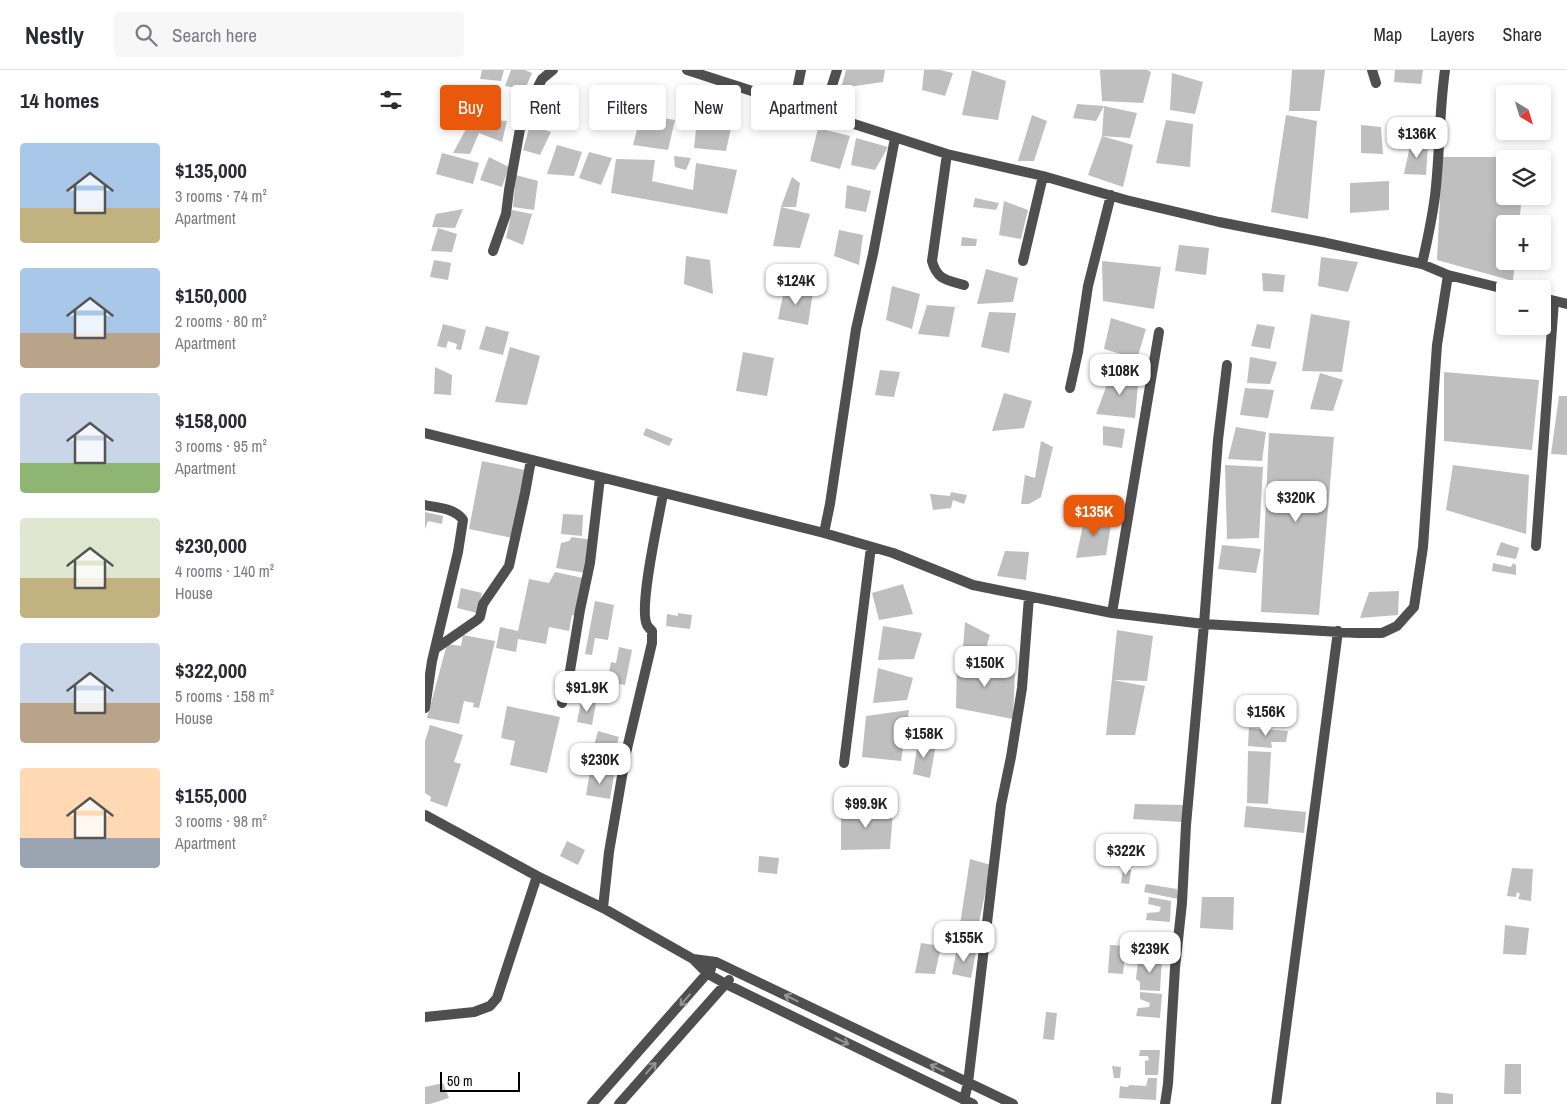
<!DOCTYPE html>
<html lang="en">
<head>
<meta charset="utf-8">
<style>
  body { margin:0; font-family:"Archivo Narrow",sans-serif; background:#f7f7f7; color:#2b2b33; height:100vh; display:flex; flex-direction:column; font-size:19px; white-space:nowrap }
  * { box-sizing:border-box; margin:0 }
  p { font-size:16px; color:#7c7c81 }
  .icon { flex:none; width:28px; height:28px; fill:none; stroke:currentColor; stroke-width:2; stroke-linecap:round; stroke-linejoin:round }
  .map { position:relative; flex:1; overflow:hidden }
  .side { display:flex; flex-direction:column; background:#fff; width:425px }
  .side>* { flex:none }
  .hud { position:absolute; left:15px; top:15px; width:475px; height:45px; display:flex; gap:10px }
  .needle { width:32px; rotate:142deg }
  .controls { position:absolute; left:1071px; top:15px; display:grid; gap:10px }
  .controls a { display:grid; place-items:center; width:55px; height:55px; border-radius:5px; background:#fff; box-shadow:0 2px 8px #0003; font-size:25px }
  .scale { position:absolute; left:15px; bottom:12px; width:80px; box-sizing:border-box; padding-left:5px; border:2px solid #000; border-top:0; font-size:14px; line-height:18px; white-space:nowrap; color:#000; -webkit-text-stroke:4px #fff; paint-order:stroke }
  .price { position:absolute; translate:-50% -42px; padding:0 11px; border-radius:10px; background:#fff; color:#222; font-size:16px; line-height:32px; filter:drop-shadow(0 1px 2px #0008) }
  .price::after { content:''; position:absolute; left:50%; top:30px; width:15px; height:11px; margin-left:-8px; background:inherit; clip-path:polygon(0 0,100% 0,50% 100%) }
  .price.selected { background:#ea580c; color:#fff }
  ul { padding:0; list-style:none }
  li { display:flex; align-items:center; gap:15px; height:125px; padding:0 20px }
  li span { display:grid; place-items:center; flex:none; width:140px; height:100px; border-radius:5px; color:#555 }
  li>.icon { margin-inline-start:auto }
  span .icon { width:60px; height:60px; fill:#fffc; stroke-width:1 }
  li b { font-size:21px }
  h2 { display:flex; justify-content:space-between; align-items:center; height:60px; padding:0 20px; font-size:21px }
  .tag { padding:0 18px; border-radius:5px; background:#fff; box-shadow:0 2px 8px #0003; font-size:18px; line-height:45px }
  .tag.selected { background:#ea580c; color:#fff }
  header { display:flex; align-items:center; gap:30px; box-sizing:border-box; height:70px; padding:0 25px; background:#fff; border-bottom:1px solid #e1e1e2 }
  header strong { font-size:24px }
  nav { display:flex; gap:28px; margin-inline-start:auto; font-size:18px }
  .search { width:350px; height:45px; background:#f7f7f7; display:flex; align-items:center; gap:12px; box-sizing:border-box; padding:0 18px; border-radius:5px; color:#7c7c81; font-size:19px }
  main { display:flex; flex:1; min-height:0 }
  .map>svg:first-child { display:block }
  .building { fill:#bfbfbf }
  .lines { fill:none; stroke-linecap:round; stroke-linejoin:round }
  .minor { stroke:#4f4f4f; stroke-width:10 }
  .oneway { stroke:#959595 }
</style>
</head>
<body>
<header>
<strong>Nestly</strong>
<div class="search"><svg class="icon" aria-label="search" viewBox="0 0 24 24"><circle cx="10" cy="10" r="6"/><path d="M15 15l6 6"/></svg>Search here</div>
<nav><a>Map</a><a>Layers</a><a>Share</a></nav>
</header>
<main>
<section class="side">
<h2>14 homes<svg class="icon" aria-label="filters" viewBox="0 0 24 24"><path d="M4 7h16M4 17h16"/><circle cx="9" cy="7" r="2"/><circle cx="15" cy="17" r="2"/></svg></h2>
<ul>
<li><span style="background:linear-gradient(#a9c7e8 65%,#c2b280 0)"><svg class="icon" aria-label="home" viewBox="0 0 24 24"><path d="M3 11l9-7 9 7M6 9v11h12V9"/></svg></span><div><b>$135,000</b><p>3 rooms · 74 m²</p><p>Apartment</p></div></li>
<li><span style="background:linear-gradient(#a9c7e8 65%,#b9a48a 0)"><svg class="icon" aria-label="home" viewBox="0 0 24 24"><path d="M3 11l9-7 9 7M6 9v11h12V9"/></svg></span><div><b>$150,000</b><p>2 rooms · 80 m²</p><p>Apartment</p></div></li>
<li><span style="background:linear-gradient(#c9d6e8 70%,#8fb573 0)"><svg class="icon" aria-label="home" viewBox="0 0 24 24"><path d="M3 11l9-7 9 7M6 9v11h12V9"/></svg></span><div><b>$158,000</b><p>3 rooms · 95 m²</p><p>Apartment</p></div></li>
<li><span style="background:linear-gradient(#dfe7d0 60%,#c2b280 0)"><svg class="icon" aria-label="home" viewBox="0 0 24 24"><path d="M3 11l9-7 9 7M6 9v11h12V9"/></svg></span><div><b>$230,000</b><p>4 rooms · 140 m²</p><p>House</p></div></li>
<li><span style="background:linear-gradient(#c9d6e8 60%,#b9a48a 0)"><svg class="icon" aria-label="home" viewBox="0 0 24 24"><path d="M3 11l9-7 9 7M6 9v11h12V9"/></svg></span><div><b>$322,000</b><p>5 rooms · 158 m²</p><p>House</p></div></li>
<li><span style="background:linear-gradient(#ffd9b3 70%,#9aa5b1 0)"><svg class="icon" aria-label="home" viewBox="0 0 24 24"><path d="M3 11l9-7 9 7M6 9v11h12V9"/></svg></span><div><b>$155,000</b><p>3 rooms · 98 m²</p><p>Apartment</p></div></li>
</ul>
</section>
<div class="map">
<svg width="1142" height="1034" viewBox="0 0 1142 1034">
  <rect width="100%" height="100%" fill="#fff"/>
  <!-- building -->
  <path class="building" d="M57,0H79L76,11L55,9Z
    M86,0H100L107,3L100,19L80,16Z
    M421,0H460L458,12L416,18Z
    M499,0H515L528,3L520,26L497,20Z
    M547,0L581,11L573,50L537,45Z
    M675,0H722L726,2L718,33L677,31Z
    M867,0H900L895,41H864Z
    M970,0H998L996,14L969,12Z
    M747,3L778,12L770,44L745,40Z
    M652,34L679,36L671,51L648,48Z
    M679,36L712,43L705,68L677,66L708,75L698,117L663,105L677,66Z
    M216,44L250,50L243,80L208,75Z
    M607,45L622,51L609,91H593Z
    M861,45L892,51L883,149L846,142Z
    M47,48L82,51L77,72L54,63L45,84L28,83Z
    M272,50L306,58L301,81L269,78Z
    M741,50L768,54L765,97L731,93Z
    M105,55L126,62L115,85L98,80Z
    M936,55L956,57L958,84L936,83Z
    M393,58L425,66L415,99L385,91Z
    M431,68L463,77L450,100L426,95Z
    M986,71L1003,74L1001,105L979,104Z
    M132,75L157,82L149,106L122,104Z
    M164,82L187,88L176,115L154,108Z
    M17,83L54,93L48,114L11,104Z
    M249,86L266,88L261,100L250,97Z
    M64,87L84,97L77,117L55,110Z
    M1017,87H1080V126H1097L1094,154H1080V191H1090L1088,211L1012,190Z
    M191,89L230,90L227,111L268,120L271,93L312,100L302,144L186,123Z
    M91,105L113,111L109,140L88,137Z
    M367,107L375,113L371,137H356Z
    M964,111V140L925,143V113Z
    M422,115L446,121L441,142L420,138Z
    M550,128L574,133L571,140L548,137Z
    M579,131L603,140L596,169L574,165Z
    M356,137L385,144L375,178L348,176Z
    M38,139L30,158L7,157L11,144Z
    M87,140L107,144L98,175L81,168Z
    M13,158L32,164L27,182L6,181Z
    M414,160L438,165L434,195L409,186Z
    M537,167L552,169L551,176H536Z
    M754,175L784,178L781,205L750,201Z
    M261,186L285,190L288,224L259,214Z
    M896,187L933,192L923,222L893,216Z
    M9,190L26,193L23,210L5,207Z
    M677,191L736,197L729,239L678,231Z
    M561,199L593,208L588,232L552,234Z
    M837,203L860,205L858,222L838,221Z
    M360,216L388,222L383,255L353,249Z
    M467,216L495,224L487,259L461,250Z
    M502,235L530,237L524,267L493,264Z
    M564,242L591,243L584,283L556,277Z
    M886,244L925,251L917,302L877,301Z
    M686,248L721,259L712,289L679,279Z
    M18,254L41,260L36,280L31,279L32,274L23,271L21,278L12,276Z
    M832,254L850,257L845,279L826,276Z
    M61,256L84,262L78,285L54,279Z
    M85,277L115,286L102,335L70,332Z
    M318,282L349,288L342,326L311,321Z
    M825,287L852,292L845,314L822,313Z
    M10,297L27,305L26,325L9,324Z
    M455,300L475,302L469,327L450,325Z
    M1019,302L1114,310L1107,380L1019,371Z
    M714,303L710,348L671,344L686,304Z
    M895,303L918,310L908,341L885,339Z
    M820,318L849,320L843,348L815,345Z
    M579,323L607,331L599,358L567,361Z
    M1134,326H1142V385L1126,384Z
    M678,356L700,359L697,378L678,375Z
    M811,357L841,362L837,391L803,389Z
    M221,358L248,369L244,376L218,365Z
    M844,363L909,367L894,545L836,542Z
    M616,371L628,377L616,427L604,434H596L600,405L610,408Z
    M57,391L100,400L87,468L44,459Z
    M800,395L838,397L834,468L802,469Z
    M1028,395L1104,405L1101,464L1021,440Z
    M526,422L542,425L539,434L528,430L526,438L508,440L505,424L525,426Z
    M0,442L18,446L17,454L3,451L0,459Z
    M138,444L158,445L157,466L136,464Z
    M660,446L687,448L681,485L651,488Z
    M147,467L167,470L161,503L131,498L136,473L144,471Z
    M1076,472L1094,478L1091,489L1071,485Z
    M797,475L836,479L831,503L793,499Z
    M580,481L604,482L601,510L572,506Z
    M1068,493L1086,497L1088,493L1091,495V505L1067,501Z
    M130,502L158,508L151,546L147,545L144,561L124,557L121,574L93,569L91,582L71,578L75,557L93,561L104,509L124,513Z
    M478,514L488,544L454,550L447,523Z
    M36,518L57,523L52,543L32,538Z
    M974,521L973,545L935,548L944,522Z
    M170,531L189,535L183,570L170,568L167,585L160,584Z
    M253,543L267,545L265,559L241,556L242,544L253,546Z
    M540,552L565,565L560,581L538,578Z
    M458,556L497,563L489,589L453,590Z
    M692,560L728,566L722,611L688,610L720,616L710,665H681Z
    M38,565L70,571L54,638L48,637L49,633L39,631L34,654L2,648L22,574L36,576Z
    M194,577L207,580L200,615L182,612L186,592L191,593Z
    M532,584L590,600L588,649L531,638Z
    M453,598L488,608L482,630L448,633Z
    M156,631L171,633L167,655L152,652Z
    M82,636L135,647L122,703L85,695L90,671L76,668Z
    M484,640L476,691L437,687L441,646Z
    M5,655L38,665L29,692L36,694L22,737L5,731L6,727L0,723V671Z
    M824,658L863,661L861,672H846L847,678L823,676Z
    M173,661L194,667L189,684L168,679Z
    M493,672L511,674L505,708L488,704Z
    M823,681L846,682L843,734L822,733Z
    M165,701L189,705L185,729L161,725Z
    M710,734L759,735L757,752L708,749Z
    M821,736L881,742L879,763L819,757Z
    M416,737L468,742L465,779L416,780Z
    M142,771L160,780L153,795L135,786Z
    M334,786L354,788L352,804L333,802Z
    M545,789L566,795L551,867L534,861Z
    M1087,798L1108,799L1106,831L1093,829L1095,824L1092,822L1091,827L1082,826Z
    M698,799L706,800L704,814L696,813Z
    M721,814L752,819L753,829L719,822Z
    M724,827L746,831L745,852L721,850L722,843L734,842L736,837L723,834Z
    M777,827H809L808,860L775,858Z
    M1080,855L1104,858L1101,885L1078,884Z
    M496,873L516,876L510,904L490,903Z
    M685,875L701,876L698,904L683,903Z
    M532,878L551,882L546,908L527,904Z
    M727,887L737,888L735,921L715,920V912L711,909L713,890L727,892Z
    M715,922L737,924L735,948L711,946L713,938L724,937L725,933L715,929Z
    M621,942L632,943L629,970L618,969Z
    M715,980H735L733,1005H720V991L724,990L723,986H714Z
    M1080,994H1096V1024H1079Z
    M687,996L696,997L695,1008H689Z
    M723,1008H732L731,1030L694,1028L695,1016L702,1017L705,1015L721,1016Z
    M18,1013L24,1028L5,1034H0V1017Z
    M1011,1022L1028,1024V1034H1011Z"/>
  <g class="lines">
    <!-- minor -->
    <path class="minor" d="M262,0L522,84L618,106L701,130L794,152L897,172L997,194L1023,205L1080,219
      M947,0L951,13
      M369,35L376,0
      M398,44L412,0
      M522,84L507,191C512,210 522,210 539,215
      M68,181L81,144L84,120L97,48L117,9L128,0
      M598,191L618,106
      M997,194C1002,172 1007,149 1010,126C1015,84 1014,42 1020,0
      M1118,228L1142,234
      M645,318L653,282L663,216L686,125
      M0,363L399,463L468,483L548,515L687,543L779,554L932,563H957L972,556L989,537L998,477L1012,275L1023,205
      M0,435C13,438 30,438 38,450L33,482L7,591L0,638
      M399,463L405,434L431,259L448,184L470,68
      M1111,476L1129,231
      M687,543L734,262
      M10,579L52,550L55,547L58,534L84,496L100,423L106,390
      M137,633L143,613L155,540L165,493L175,408
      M419,693L446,477
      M0,745L112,806L178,838L268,889L283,904L301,914L548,1034
      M178,838L184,782L201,683L227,573V561C225,559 223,557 222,555C213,538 234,447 238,424
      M268,889L291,892L588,1034
      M0,947L49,942L65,936L72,928L112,806
      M539,1030L543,1013L576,735L586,687L597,618L604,527
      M167,1034L286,899
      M194,1034L304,910
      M740,1034L743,1014L750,898L757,833L761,755L779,554L793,370L802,295
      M851,1034L913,561"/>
  </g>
  <!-- one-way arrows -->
  <defs><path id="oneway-shaft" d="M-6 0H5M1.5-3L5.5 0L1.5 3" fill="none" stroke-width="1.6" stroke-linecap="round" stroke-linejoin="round" transform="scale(1.25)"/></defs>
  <g class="oneway">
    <use href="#oneway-shaft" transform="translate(366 928) rotate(-154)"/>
    <use href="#oneway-shaft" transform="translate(260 930) rotate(131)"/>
    <use href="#oneway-shaft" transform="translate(417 971) rotate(26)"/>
    <use href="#oneway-shaft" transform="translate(226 998) rotate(-48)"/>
    <use href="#oneway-shaft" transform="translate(512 998) rotate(-154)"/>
  </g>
</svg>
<div class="controls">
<a><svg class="needle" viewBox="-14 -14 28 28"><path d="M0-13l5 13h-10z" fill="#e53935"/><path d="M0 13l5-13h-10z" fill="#7c7c81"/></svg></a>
<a><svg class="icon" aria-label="layers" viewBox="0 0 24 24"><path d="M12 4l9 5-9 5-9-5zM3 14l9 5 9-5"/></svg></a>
<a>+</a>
<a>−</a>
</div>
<div class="scale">50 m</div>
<b class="price" style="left:992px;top:89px">$136K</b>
<b class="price" style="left:371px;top:236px">$124K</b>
<b class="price" style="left:695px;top:326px">$108K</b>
<b class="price" style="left:871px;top:453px">$320K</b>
<b class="price selected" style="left:669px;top:467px">$135K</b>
<b class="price" style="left:560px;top:618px">$150K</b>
<b class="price" style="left:162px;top:643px">$91.9K</b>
<b class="price" style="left:841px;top:667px">$156K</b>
<b class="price" style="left:499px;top:689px">$158K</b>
<b class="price" style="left:175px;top:715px">$230K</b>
<b class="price" style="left:441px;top:759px">$99.9K</b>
<b class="price" style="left:701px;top:806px">$322K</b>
<b class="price" style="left:539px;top:893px">$155K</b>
<b class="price" style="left:725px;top:904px">$239K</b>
<div class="hud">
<a class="tag selected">Buy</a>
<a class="tag">Rent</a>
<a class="tag">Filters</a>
<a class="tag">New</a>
<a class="tag">Apartment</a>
</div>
</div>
</main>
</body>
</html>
